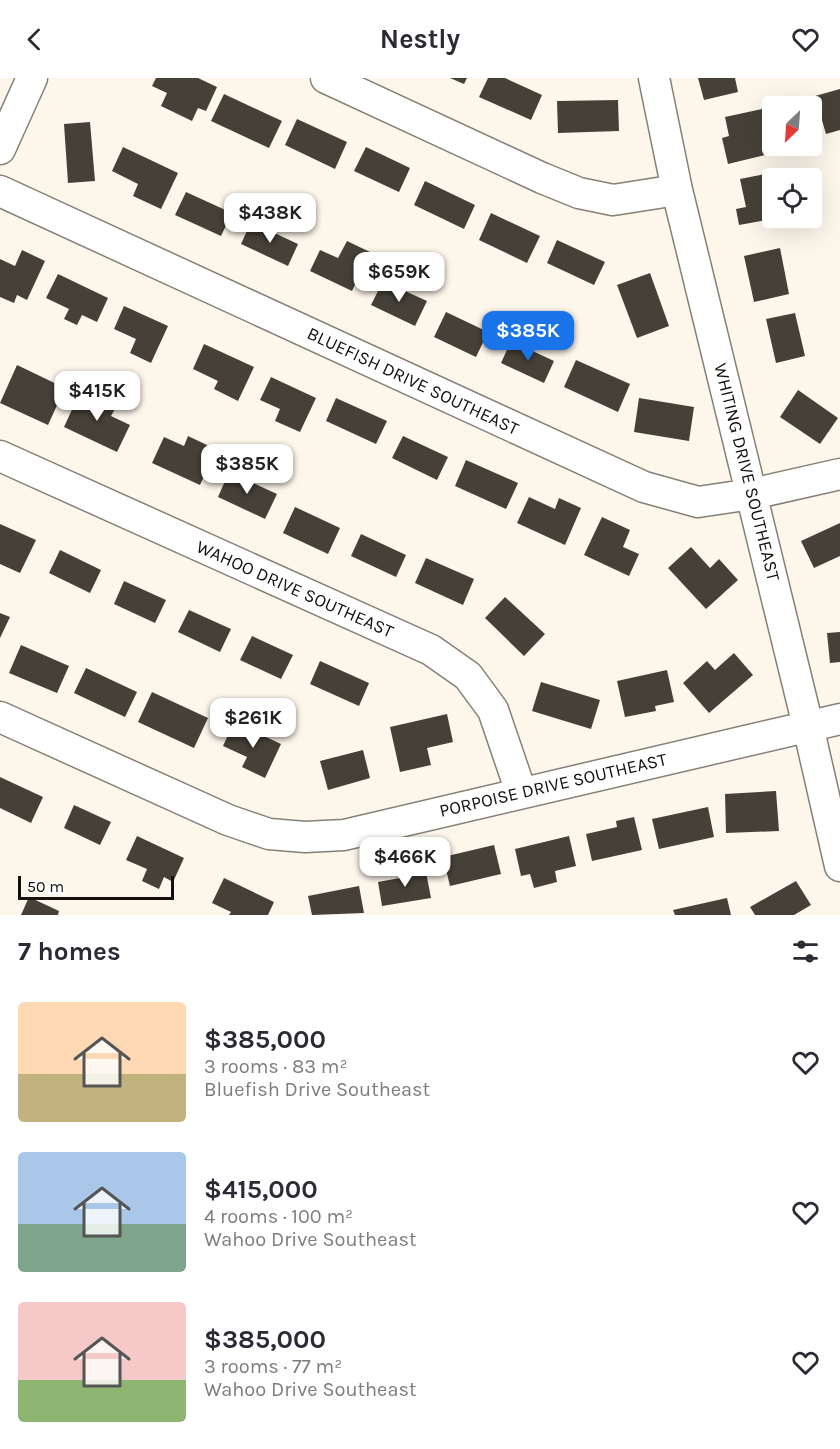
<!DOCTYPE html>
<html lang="en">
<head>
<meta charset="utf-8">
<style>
  body { margin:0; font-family:Karla,sans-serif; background:#f7f7f7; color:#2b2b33; height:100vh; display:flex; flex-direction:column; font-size:22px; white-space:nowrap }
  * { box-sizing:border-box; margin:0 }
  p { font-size:20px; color:#7c7c81 }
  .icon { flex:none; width:33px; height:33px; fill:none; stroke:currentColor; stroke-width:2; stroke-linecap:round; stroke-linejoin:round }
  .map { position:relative; height:837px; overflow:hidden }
  .details { display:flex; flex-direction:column; background:#fff; flex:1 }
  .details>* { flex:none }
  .needle { width:39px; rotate:205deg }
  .fabs { position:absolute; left:762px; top:18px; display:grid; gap:12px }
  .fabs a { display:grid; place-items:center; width:60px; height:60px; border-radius:6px; background:#fff; box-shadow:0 6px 24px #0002; font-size:30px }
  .scale { position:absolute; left:18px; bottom:15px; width:156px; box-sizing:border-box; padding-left:6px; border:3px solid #13110d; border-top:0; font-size:16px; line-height:21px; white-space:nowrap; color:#13110d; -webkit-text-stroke:4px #fff; paint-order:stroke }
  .price { position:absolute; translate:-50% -51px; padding:0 14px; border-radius:12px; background:#fff; color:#222; font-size:20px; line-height:39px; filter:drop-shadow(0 2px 3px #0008) }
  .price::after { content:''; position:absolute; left:50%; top:36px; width:18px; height:14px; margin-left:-9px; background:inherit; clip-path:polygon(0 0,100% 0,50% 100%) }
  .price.on { background:#1a73e8; color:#fff }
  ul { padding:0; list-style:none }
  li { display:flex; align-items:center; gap:18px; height:150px; padding:0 18px }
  li span { display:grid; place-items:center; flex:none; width:168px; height:120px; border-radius:6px; color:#555 }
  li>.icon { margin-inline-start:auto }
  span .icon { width:72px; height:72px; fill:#fffc; stroke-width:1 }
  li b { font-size:26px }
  h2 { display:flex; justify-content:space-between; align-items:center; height:72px; padding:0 18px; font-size:26px }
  header { display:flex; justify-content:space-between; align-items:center; height:78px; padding:0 18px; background:#fff; font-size:27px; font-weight:700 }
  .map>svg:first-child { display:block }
  .building { fill:#464138 }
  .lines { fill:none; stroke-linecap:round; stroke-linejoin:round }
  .minor-casing { stroke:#868077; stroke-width:33 }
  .minor { stroke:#fff; stroke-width:30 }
  .labels { text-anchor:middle; stroke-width:6; stroke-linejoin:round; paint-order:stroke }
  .street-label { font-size:18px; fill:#13110d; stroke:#fff }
</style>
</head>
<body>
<header><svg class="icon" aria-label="back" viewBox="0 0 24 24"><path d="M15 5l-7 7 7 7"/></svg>Nestly<svg class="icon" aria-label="heart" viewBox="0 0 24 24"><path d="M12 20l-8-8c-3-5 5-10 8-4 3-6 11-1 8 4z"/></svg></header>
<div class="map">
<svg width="840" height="837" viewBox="0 0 840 837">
  <rect width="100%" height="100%" fill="#fdf6eb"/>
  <!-- building -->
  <path class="building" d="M156,0H198L217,9L206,33L198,30L192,43L161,28L167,15L152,8Z
    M450,0H467L464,6Z
    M488,0H505L542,17L531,42L479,19Z
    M698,0H735L738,14L704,22Z
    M840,11V52L826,56L815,18Z
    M224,16L282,43L269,70L211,43Z
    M618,22L619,53L558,55L557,23Z
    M762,31L773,75L728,86L722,60L729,58L725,39Z
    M297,41L347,64L335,91L285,67Z
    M90,44L95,103L68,105L64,46Z
    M123,69L178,95L161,131L133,118L138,106L112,93Z
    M366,69L410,90L399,114L354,93Z
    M775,94L776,100H772V141L739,147L736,131L746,129L740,101Z
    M425,103L475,127L464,151L414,127Z
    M186,114L232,135L221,158L175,137Z
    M491,135L540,158L527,185L479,162Z
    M251,144L298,166L288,188L241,166Z
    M557,162L605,184L594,207L547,185Z
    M347,163L370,174L352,213L310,193L320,172L338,180Z
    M780,170L789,216L754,224L744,178Z
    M22,172L45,183L27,222L17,217L14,225L0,219V181L15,188Z
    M650,195L669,248L637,260L617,207Z
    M58,196L108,220L97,244L82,237L77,247L64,241L69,231L46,220Z
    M383,203L427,223L415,248L371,227Z
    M124,228L168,248L151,285L130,275L136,261L114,251Z
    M446,234L488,254L476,279L434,259Z
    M795,235L805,278L776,285L766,241Z
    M511,263L554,283L544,305L501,285Z
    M204,266L254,289L238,323L214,311L218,303L193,291Z
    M576,282L630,306L618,334L564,309Z
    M17,287L65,310L48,347L0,325Z
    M271,299L316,320L300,354L275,343L280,331L260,322Z
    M81,312L116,329L111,338L130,347L117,374L64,349Z
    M798,312L838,340L820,366L780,339Z
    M336,320L387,343L376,366L326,343Z
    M639,320L694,329L689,363L634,354Z
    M188,358L207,367L203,377L212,381L200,407L152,385L164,359L184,368Z
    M403,358L448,379L437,402L392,380Z
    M466,382L518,405L506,431L455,408Z
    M229,394L277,416L265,441L218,419Z
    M529,419L555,431L559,420L581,430L565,467L517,445Z
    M295,429L340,450L328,476L283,455Z
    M602,439L630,452L623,469L639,476L629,498L584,477Z
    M840,445V478L814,490L801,463Z
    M0,446L36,462L20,495L0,486Z
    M361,456L406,477L396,499L351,478Z
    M691,469L710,490L719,481L738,502L706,531L668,490Z
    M60,472L101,492L90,515L49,495Z
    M426,480L474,501L463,527L415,505Z
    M124,503L166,522L155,545L114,526Z
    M505,519L545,556L524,578L485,540Z
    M189,532L231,551L220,574L178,554Z
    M0,535L10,539L0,560Z
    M840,554V584L830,585L827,555Z
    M252,558L293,577L281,601L240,582Z
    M21,567L69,588L57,615L9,595Z
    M734,575L753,597L709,635L683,605L707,583L715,592Z
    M320,583L369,605L359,628L310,606Z
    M86,590L137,614L125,639L74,615Z
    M667,592L674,624L655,628L656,633L625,639L617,603Z
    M541,604L600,622L591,651L532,633Z
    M152,614L208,640L194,670L138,644Z
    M447,636L453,664L427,670L431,687L400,694L390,649Z
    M234,644L281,666L265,700L242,689L247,679L223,668Z
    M363,672L370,700L328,712L320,683Z
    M0,699L43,719L31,745L0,730Z
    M776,713L779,753L726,755L725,716Z
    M74,727L111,744L100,767L64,750Z
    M708,729L714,759L659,771L652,741Z
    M634,739L642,772L592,783L586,756L617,749L616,743Z
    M137,758L184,780L173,804L164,799L159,811L142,803L147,791L126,782Z
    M569,758L576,788L555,793L557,804L534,810L530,796L521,798L515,771Z
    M494,767L501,796L450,808L443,779Z
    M425,789L431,820L382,828L378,804L411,798L409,792Z
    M224,800L274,824L268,837H229L231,834L212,825Z
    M796,803L811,827L794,837H755L750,829Z
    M359,808L364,835L312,837L308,818Z
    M29,819L59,833L58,837H21Z
    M727,820L731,837H675L673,832Z"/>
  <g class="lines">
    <defs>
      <path id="minor" d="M326,0L542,100L579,115L613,122L677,112
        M654,0L677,112L808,648L840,788
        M0,71L32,0
        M0,113L644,409L698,424L752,416L840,396
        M0,378L431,572L468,598L493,632L521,714
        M0,639L228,742L269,756L305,759L344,757L840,641"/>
    </defs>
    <!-- minor casing -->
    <use href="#minor" class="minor-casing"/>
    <!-- minor -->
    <use href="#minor" class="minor"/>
  </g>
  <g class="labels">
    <!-- street labels -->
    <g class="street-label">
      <text transform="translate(413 303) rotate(25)" y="6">BLUEFISH DRIVE SOUTHEAST</text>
      <text transform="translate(747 394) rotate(76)" y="6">WHITING DRIVE SOUTHEAST</text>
      <text transform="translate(295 511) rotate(24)" y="6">WAHOO DRIVE SOUTHEAST</text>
      <text transform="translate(553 707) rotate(-13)" y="6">PORPOISE DRIVE SOUTHEAST</text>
    </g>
  </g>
</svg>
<div class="fabs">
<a><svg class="needle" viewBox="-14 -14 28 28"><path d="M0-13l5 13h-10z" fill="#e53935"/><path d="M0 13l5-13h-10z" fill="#7c7c81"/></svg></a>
<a><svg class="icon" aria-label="locate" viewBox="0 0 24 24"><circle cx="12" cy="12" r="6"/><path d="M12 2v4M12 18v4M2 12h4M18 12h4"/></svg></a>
</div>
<div class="scale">50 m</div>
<b class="price" style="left:270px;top:166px">$438K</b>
<b class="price" style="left:399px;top:225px">$659K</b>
<b class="price on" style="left:528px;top:284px">$385K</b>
<b class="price" style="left:97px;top:344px">$415K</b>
<b class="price" style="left:247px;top:417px">$385K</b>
<b class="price" style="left:253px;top:671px">$261K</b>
<b class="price" style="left:405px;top:810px">$466K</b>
</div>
<section class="details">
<h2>7 homes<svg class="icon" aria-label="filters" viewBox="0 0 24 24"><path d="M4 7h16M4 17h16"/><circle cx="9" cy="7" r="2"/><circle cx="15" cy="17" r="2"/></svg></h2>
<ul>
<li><span style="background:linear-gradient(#ffd9b3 60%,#c2b280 0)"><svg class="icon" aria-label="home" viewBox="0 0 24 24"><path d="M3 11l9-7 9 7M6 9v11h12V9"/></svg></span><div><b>$385,000</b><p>3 rooms · 83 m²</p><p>Bluefish Drive Southeast</p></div><svg class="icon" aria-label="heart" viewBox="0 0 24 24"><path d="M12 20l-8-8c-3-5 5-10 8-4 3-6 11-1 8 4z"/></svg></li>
<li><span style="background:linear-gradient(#a9c7e8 60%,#7fa58c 0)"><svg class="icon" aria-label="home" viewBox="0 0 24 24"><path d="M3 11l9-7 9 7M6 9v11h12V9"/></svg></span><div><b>$415,000</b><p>4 rooms · 100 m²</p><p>Wahoo Drive Southeast</p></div><svg class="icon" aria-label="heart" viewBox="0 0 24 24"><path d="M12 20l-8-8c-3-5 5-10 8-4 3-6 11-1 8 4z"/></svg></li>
<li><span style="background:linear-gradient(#f6c9c9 65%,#8fb573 0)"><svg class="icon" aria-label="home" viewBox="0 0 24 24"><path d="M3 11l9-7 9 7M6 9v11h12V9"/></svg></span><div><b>$385,000</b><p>3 rooms · 77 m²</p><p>Wahoo Drive Southeast</p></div><svg class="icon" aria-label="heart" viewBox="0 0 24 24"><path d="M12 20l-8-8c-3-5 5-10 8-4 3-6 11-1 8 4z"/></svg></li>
</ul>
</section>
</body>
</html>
